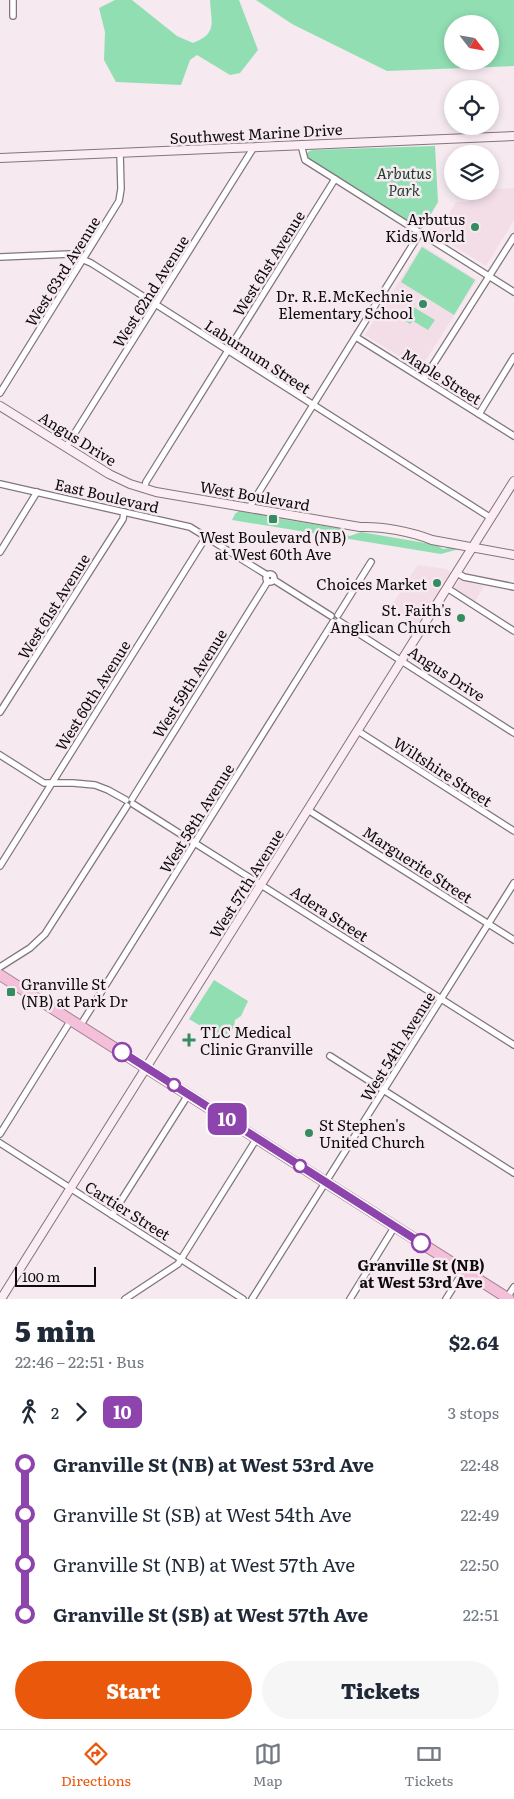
<!DOCTYPE html>
<html lang="en">
<head>
<meta charset="utf-8">
<style>
	:root { --surface:#fff; --page:#f6f6f7; --text:#1f2937; --muted:#747a83; --line:#e0e1e3; --accent:#ea580c }
	body { margin:0; font-family:Literata,serif; background:var(--page); color:var(--text); height:100vh; display:flex; flex-direction:column; font-size:19px; white-space:nowrap }
	* { box-sizing:border-box; margin:0 }
	p { font-size:16px; color:var(--muted) }
	.icon { flex:none; width:28px; height:28px; fill:none; stroke:currentColor; stroke-width:2; stroke-linecap:round; stroke-linejoin:round }
	.map { position:relative; height:1299px; overflow:hidden }
	.drawer { display:flex; flex-direction:column; background:var(--surface); flex:1 }
	.drawer>* { flex:none }
	.badge { padding:0 10px; border-radius:8px; font-size:18px; line-height:32px }
	.needle { width:32px; rotate:121deg }
	.buttons { position:absolute; left:444px; top:15px; display:grid; gap:10px }
	.buttons a { display:grid; place-items:center; width:55px; height:55px; border-radius:50%; background:var(--surface); box-shadow:0 2px 8px #0003; font-size:25px }
	.scale { position:absolute; left:15px; bottom:12px; width:81px; box-sizing:border-box; padding-left:5px; border:2px solid #0e0b0c; border-top:0; font-size:14px; line-height:18px; white-space:nowrap; color:#0e0b0c; -webkit-text-stroke:4px #f6eaf0; paint-order:stroke }
	.map>.badge { position:absolute; translate:-50% -50%; box-shadow:0 0 0 2px #fff }
	.legs { display:flex; align-items:center; gap:8px; height:55px; padding:0 15px; font-size:16px }
	.legs p { margin-inline-start:auto }
	.head { display:flex; align-items:center; justify-content:space-between; height:85px; padding:0 15px }
	h1 { font-size:28px; font-weight:800; line-height:38px }
	.button { display:flex; gap:10px; margin-top:auto; padding:10px 15px }
	.button a { flex:1; height:58px; border-radius:30px; background:var(--accent); color:#fff; font-size:20px; font-weight:800; line-height:58px; text-align:center }
	.button a+a { background:var(--page); color:var(--text) }
	ul { padding:0 15px; list-style:none }
	li { display:flex; align-items:center; gap:18px; height:50px; font-size:19px }
	li i { display:grid; place-items:center; width:8px; height:100%; margin:0 6px; background:currentColor }
	li i::after { content:''; width:12px; height:12px; margin:-6px; border:4px solid; border-radius:50%; background:var(--surface) }
	li p { margin-inline-start:auto }
	li:first-child i { background:linear-gradient(#0000 50%,currentColor 0) }
	li:last-child i { background:linear-gradient(currentColor 50%,#0000 0) }
	.tabs { display:flex; justify-content:space-around; align-items:center; height:70px; border-top:1px solid var(--line); background:var(--surface); font-size:14px; color:var(--muted) }
	.tabs a { display:grid; justify-items:center; gap:2px }
	.tabs .on { color:var(--accent) }
	.map>svg:first-child { display:block }
	.built { fill:#f3dee8 }
	.green { fill:#91deb3; fill-rule:evenodd }
	.lines { fill:none; stroke-linecap:round; stroke-linejoin:round }
	.street-casing { stroke:#81767b; stroke-width:8 }
	.secondary-casing { stroke:#81767b; stroke-width:10 }
	.highway-casing { stroke:#a48191; stroke-width:12 }
	.street { stroke:#fff; stroke-width:5.5 }
	.secondary { stroke:#fcecf4; stroke-width:8 }
	.highway { stroke:#f4c0d9; stroke-width:10 }
	.line-1-casing { stroke:#fff; stroke-width:11 }
	.line-1 { stroke:#8e44ad; stroke-width:8 }
	.poi-dot { fill:#348c61; stroke:#f6eaf0; stroke-width:2 }
	.stop-1-dot { fill:#fff; stroke:#8e44ad; stroke-width:2.5 }
	.labels { text-anchor:middle; dominant-baseline:central; stroke-width:5; stroke-linejoin:round; paint-order:stroke }
	.street-label { font-size:15px; fill:#0e0b0c; stroke:#f6eaf0 }
	.park-label { font-size:15px; font-style:italic; fill:#1a3e2b; stroke:#f6eaf0 }
	.poi-label { font-size:15px; fill:#0e0b0c; stroke:#f6eaf0; text-anchor:end }
	.stop-label { font-size:15px; font-weight:bold; fill:#0e0b0c; stroke:#f6eaf0 }
</style>
</head>
<body>
<div class="map">
<svg width="514" height="1299" viewBox="0 0 514 1299">
	<rect width="100%" height="100%" fill="#f6eaf0"/>
	<g class="built">
		<path d="M514,188V220L486,266L436,235L456,202H468L486,191H490V189Z"/>
		<path d="M422,245L477,280L420,369L365,335Z"/>
		<path d="M419,565L447,569L451,573L446,584L443,586L418,626L390,608L416,567Z"/>
		<path d="M460,580L484,586L475,602L455,589L454,586Z"/>
	</g>
	<g class="green">
		<path d="M115,0H132L177,36L193,43C218,33 211,23 210,0H239L258,50L240,73L230,75L197,55L190,60L181,85L116,82L104,60L105,32L99,8Z"/>
		<path d="M256,0H514V66L387,71L292,24ZM452,24H490V61H452Z"/>
		<path d="M435,146L438,202L421,231L308,159L306,156L308,152L312,150Z"/>
		<path d="M422,247L475,280L454,315L401,282Z"/>
		<path d="M410,305L435,320L428,330L413,321L410,324L401,318Z"/>
		<path d="M240,510L269,517L268,519L274,520L275,518L343,529L347,535L350,536L361,532L437,545L443,549L450,548L459,549L441,554L232,520L235,514Z"/>
		<path d="M214,980L248,1001L241,1016L235,1020L234,1027L227,1038L225,1037L224,1040L189,1019Z"/>
	</g>
	<g class="lines">
		<defs>
			<g id="street">
				<path d="M13,0V16"/>
				<path d="M301,145L305,160L514,292"/>
				<path d="M0,257L70,254L91,263L491,518"/>
				<path d="M356,337L514,436"/>
				<path d="M424,379L514,237"/>
				<path d="M0,393L119,201L121,189L120,153"/>
				<path d="M479,414L514,357"/>
				<path d="M66,447L254,147"/>
				<path d="M0,484L190,527L267,575"/>
				<path d="M144,489L146,482L335,179"/>
				<path d="M249,508L420,233"/>
				<path d="M0,552L37,492"/>
				<path d="M457,573L464,577L514,587"/>
				<circle cx="270" cy="578" r="4"/>
				<path d="M274,580L331,616"/>
				<path d="M447,588L514,631"/>
				<path d="M338,615L371,562"/>
				<path d="M339,621L514,733"/>
				<path d="M0,712L123,519L124,512"/>
				<path d="M358,731L514,831"/>
				<path d="M0,755L44,783H73L95,785L108,790L126,800"/>
				<path d="M132,799L268,581"/>
				<path d="M133,804L514,1045"/>
				<path d="M308,810L514,940"/>
				<path d="M0,866L206,537"/>
				<path d="M0,967L30,948L45,934L127,806"/>
				<path d="M80,1026L333,622"/>
				<path d="M330,1056L514,1173"/>
				<path d="M0,1134L71,1020"/>
				<path d="M0,1143L243,1299"/>
				<path d="M112,1215L188,1095"/>
				<path d="M125,1299L178,1264L257,1138"/>
				<path d="M252,1299L514,883"/>
				<path d="M350,1299L395,1226"/>
				<path d="M446,1299L464,1270"/>
				<path d="M506,1299L514,1287"/>
			</g>
			<g id="secondary">
				<path d="M0,158L514,136"/>
				<path d="M0,406L109,474L130,484L156,492L360,527C382,526 412,532 432,540L514,555"/>
				<path d="M1,1299L514,481"/>
			</g>
			<path id="highway" d="M0,975L509,1299"/>
		</defs>
		<use href="#street" class="street-casing"/>
		<use href="#secondary" class="secondary-casing"/>
		<use href="#highway" class="highway-casing"/>
		<use href="#street" class="street"/>
		<use href="#secondary" class="secondary"/>
		<use href="#highway" class="highway"/>
	</g>
	<g class="lines">
		<defs>
			<path id="line-1" d="M122,1052L421,1243"/>
		</defs>
		<use href="#line-1" class="line-1-casing"/>
		<use href="#line-1" class="line-1"/>
	</g>
	<g class="poi-dot">
		<circle cx="475" cy="227" r="5"/>
		<circle cx="423" cy="304" r="5"/>
		<rect x="268" y="514" width="10" height="10" rx="2.5"/>
		<circle cx="437" cy="583" r="5"/>
		<circle cx="461" cy="618" r="5"/>
		<rect x="6" y="987" width="10" height="10" rx="2.5"/>
		<path d="M186.5 1032.5h5v5h5v5h-5v5h-5v-5h-5v-5h5z"/>
		<circle cx="309" cy="1133" r="5"/>
	</g>
	<g class="stop-1-dot">
		<circle cx="122" cy="1052" r="9"/>
		<circle cx="174" cy="1085" r="6"/>
		<circle cx="300" cy="1166" r="6"/>
		<circle cx="421" cy="1243" r="9"/>
	</g>
	<g class="labels">
		<g class="street-label">
			<text transform="translate(256 133) rotate(-3)">Southwest Marine Drive</text>
			<text transform="translate(268 263) rotate(-58)">West 61st Avenue</text>
			<text transform="translate(62 271) rotate(-58)">West 63rd Avenue</text>
			<text transform="translate(150 291) rotate(-58)">West 62nd Avenue</text>
			<text transform="translate(258 356) rotate(33)">Laburnum Street</text>
			<text transform="translate(442 376) rotate(32)">Maple Street</text>
			<text transform="translate(78 438) rotate(32)">Angus Drive</text>
			<text transform="translate(107 495) rotate(13)">East Boulevard</text>
			<text transform="translate(255 495) rotate(10)">West Boulevard</text>
			<text transform="translate(53 606) rotate(-58)">West 61st Avenue</text>
			<text transform="translate(447 673) rotate(33)">Angus Drive</text>
			<text transform="translate(189 683) rotate(-58)">West 59th Avenue</text>
			<text transform="translate(92 695) rotate(-58)">West 60th Avenue</text>
			<text transform="translate(443 771) rotate(33)">Wiltshire Street</text>
			<text transform="translate(196 818) rotate(-58)">West 58th Avenue</text>
			<text transform="translate(418 864) rotate(33)">Marguerite Street</text>
			<text transform="translate(246 883) rotate(-58)">West 57th Avenue</text>
			<text transform="translate(330 913) rotate(33)">Adera Street</text>
			<text transform="translate(397 1046) rotate(-58)">West 54th Avenue</text>
			<text transform="translate(128 1210) rotate(32)">Cartier Street</text>
		</g>
		<g class="park-label">
			<text x="404" y="172">Arbutus<tspan x="404" dy="17">Park</tspan></text>
		</g>
		<g class="poi-label">
			<text x="465" y="218">Arbutus<tspan x="465" dy="17">Kids World</tspan></text>
			<text x="413" y="295">Dr. R.E.McKechnie<tspan x="413" dy="17">Elementary School</tspan></text>
			<text x="273" y="536" text-anchor="middle">West Boulevard (NB)<tspan x="273" dy="17">at West 60th Ave</tspan></text>
			<text x="427" y="583">Choices Market</text>
			<text x="451" y="609">St. Faith's<tspan x="451" dy="17">Anglican Church</tspan></text>
			<text x="21" y="983" text-anchor="start">Granville St<tspan x="21" dy="17">(NB) at Park Dr</tspan></text>
			<text x="200" y="1031" text-anchor="start">TLC Medical<tspan x="200" dy="17">Clinic Granville</tspan></text>
			<text x="319" y="1124" text-anchor="start">St Stephen's<tspan x="319" dy="17">United Church</tspan></text>
		</g>
		<g class="stop-label">
			<text x="421" y="1264">Granville St (NB)<tspan x="421" dy="17">at West 53rd Ave</tspan></text>
		</g>
	</g>
</svg>
<div class="buttons">
<a><svg class="needle" viewBox="-14 -14 28 28"><path d="M0-13l5 13h-10z" fill="#e53935"/><path d="M0 13l5-13h-10z" fill="#747a83"/></svg></a>
<a><svg class="icon" aria-label="locate" viewBox="0 0 24 24"><circle cx="12" cy="12" r="6"/><path d="M12 2v4M12 18v4M2 12h4M18 12h4"/></svg></a>
<a><svg class="icon" aria-label="layers" viewBox="0 0 24 24"><path d="M12 4l9 5-9 5-9-5zM3 14l9 5 9-5"/></svg></a>
</div>
<div class="scale">100 m</div>
<b class="badge" style="left:227px;top:1119px;background:#8e44ad;color:#fff">10</b>
</div>
<section class="drawer">
<div class="head"><div><h1>5 min</h1><p>22:46 – 22:51 · Bus</p></div><b>$2.64</b></div>
<div class="legs"><svg class="icon" aria-label="walk" viewBox="0 0 24 24"><circle cx="13" cy="4" r="2"/><path d="M13 8l-2 6 4 7M11 14l-3 7M7 12l3-4h3l4 4"/></svg>2<svg class="icon" aria-label="forward" viewBox="0 0 24 24"><path d="M9 5l7 7-7 7"/></svg><b class="badge" style="background:#8e44ad;color:#fff">10</b><p>3 stops</p></div>
<ul>
<li><i style="color:#8e44ad"></i><b>Granville St (NB) at West 53rd Ave</b><p>22:48</p></li>
<li><i style="color:#8e44ad"></i><span>Granville St (SB) at West 54th Ave</span><p>22:49</p></li>
<li><i style="color:#8e44ad"></i><span>Granville St (NB) at West 57th Ave</span><p>22:50</p></li>
<li><i style="color:#8e44ad"></i><b>Granville St (SB) at West 57th Ave</b><p>22:51</p></li>
</ul>
<div class="button"><a>Start</a><a>Tickets</a></div>
</section>
<nav class="tabs">
<a class="on"><svg class="icon" aria-label="directions" viewBox="0 0 24 24"><path d="M12 3l9 9-9 9-9-9zM9 14v-3h6M13 9l2 2-2 2"/></svg>Directions</a>
<a><svg class="icon" aria-label="map" viewBox="0 0 24 24"><path d="M3 6l6-2 6 2 6-2v14l-6 2-6-2-6 2zM9 4v14M15 6v14"/></svg>Map</a>
<a><svg class="icon" aria-label="tickets" viewBox="0 0 24 24"><path d="M3 7h18v10H3zM15 7v10"/></svg>Tickets</a>
</nav>
</body>
</html>
